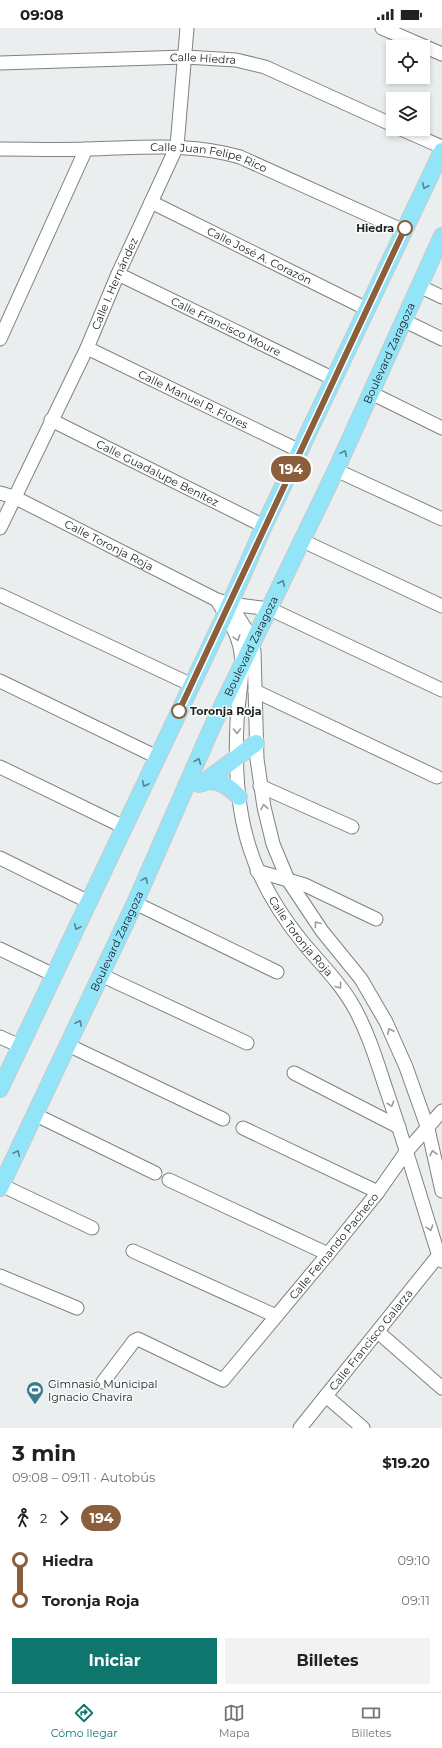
<!DOCTYPE html>
<html lang="es">
<head>
<meta charset="utf-8">
<style>
	:root { --surface:#fff; --page:#f2f2f2; --text:#202124; --muted:#757577; --line:#e0e0e0; --accent:#0f766e }
	body { margin:0; font-family:Montserrat,sans-serif; background:var(--page); color:var(--text); height:100vh; display:flex; flex-direction:column; font-size:15px; white-space:nowrap }
	* { box-sizing:border-box; margin:0 }
	p { font-size:13px; color:var(--muted) }
	.icon { flex:none; width:22px; height:22px; fill:none; stroke:currentColor; stroke-width:2; stroke-linecap:round; stroke-linejoin:round }
	.map { position:relative; height:1400px; overflow:hidden }
	.sheet { display:flex; flex-direction:column; background:var(--surface); flex:1 }
	.sheet>* { flex:none }
	.badge { padding:0 8px; border-radius:13px; font-size:14px; line-height:26px }
	.fabs { position:absolute; left:386px; top:12px; display:grid; gap:8px }
	.fabs a { display:grid; place-items:center; width:44px; height:44px; border-radius:0px; background:var(--surface); box-shadow:0 2px 6px #0003; font-size:20px }
	.map>.badge { position:absolute; translate:-50% -50%; box-shadow:0 0 0 2px #fff }
	.legs { display:flex; align-items:center; gap:6px; height:44px; padding:0 12px; font-size:13px }
	.legs p { margin-inline-start:auto }
	.headline { display:flex; align-items:center; justify-content:space-between; height:68px; padding:0 12px }
	h1 { font-size:22px; font-weight:700; line-height:30px }
	.primary-button { display:flex; gap:8px; margin-top:auto; padding:8px 12px }
	.primary-button a { flex:1; height:46px; border-radius:0px; background:var(--accent); color:#fff; font-size:16px; font-weight:700; line-height:46px; text-align:center }
	.primary-button a+a { background:var(--page); color:var(--text) }
	ul { padding:0 12px; list-style:none }
	li { display:flex; align-items:center; gap:14px; height:40px; font-size:15px }
	li i { display:grid; place-items:center; width:6px; height:100%; margin:0 5px; background:currentColor }
	li i::after { content:''; width:10px; height:10px; margin:-5px; border:3px solid; border-radius:50%; background:var(--surface) }
	li p { margin-inline-start:auto }
	li:first-child i { background:linear-gradient(#0000 50%,currentColor 0) }
	li:last-child i { background:linear-gradient(currentColor 50%,#0000 0) }
	.status { display:flex; justify-content:space-between; align-items:center; height:28px; padding:0 20px; background:var(--surface); direction:ltr }
	.status svg { height:11px; fill:currentColor }
	.tab-bar { display:flex; justify-content:space-around; align-items:center; height:56px; border-top:1px solid var(--line); background:var(--surface); font-size:11px; color:var(--muted) }
	.tab-bar a { display:grid; justify-items:center; gap:2px }
	.tab-bar .current { color:var(--accent) }
	.map>svg:first-child { display:block }
	.lines { fill:none; stroke-linecap:round; stroke-linejoin:round }
	.minor-casing { stroke:#7e8283; stroke-width:15 }
	.major-casing { stroke:#cacaca; stroke-width:18 }
	.minor { stroke:#fff; stroke-width:13 }
	.major { stroke:#92e5f9; stroke-width:16 }
	.oneway { stroke:#5a848e }
	.oneway2 { stroke:#9b9c9c }
	.line-1-casing { stroke:#fff; stroke-width:9 }
	.line-1 { stroke:#8b5e3c; stroke-width:6 }
	.stop-1-dot { fill:#fff; stroke:#8b5e3c; stroke-width:2 }
	.labels { text-anchor:middle; dominant-baseline:central; stroke-width:3; stroke-linejoin:round; paint-order:stroke }
	.street-label { font-size:11px; fill:#212323; stroke:#f7fbfc }
	.stop-label { font-size:11px; font-weight:bold; fill:#212323; stroke:#f7fbfc; text-anchor:end }
	.poi-label { font-size:11px; fill:#212323; stroke:#f7fbfc; text-anchor:start }
</style>
</head>
<body>
<div class="status"><b>09:08</b><svg viewBox="0 0 49 12"><path d="M0 12V9h3v3zM5 12V6h3v6zM10 12V3h3v9zM15 12V0h3v12zM26 1h20v11H26zM47 4h2v5h-2z"/></svg></div>
<div class="map">
<svg width="442" height="1400" viewBox="0 0 442 1400">
	<rect width="100%" height="100%" fill="#eaeeef"/>
	<g class="lines">
		<defs>
			<g id="minor">
				<path d="M382,0L442,26"/>
				<path id="s1" d="M0,35L185,29L236,32L265,39L393,97"/>
				<path d="M401,101L442,119"/>
				<path id="s2" d="M0,121C29,121 59,122 88,121C140,120 190,114 240,129L404,203"/>
				<path id="s3" d="M151,174L367,281"/>
				<path id="s4" d="M118,246L334,351"/>
				<path d="M419,258L442,269"/>
				<path d="M403,292L442,311"/>
				<path d="M0,311L86,121"/>
				<path id="s5" d="M87,320L300,423"/>
				<path d="M371,365L442,400"/>
				<path id="s6" d="M51,392L264,498"/>
				<path d="M336,442L442,491"/>
				<path id="s7" d="M0,465L14,469L217,572L230,576L270,581L442,662"/>
				<path id="s8" d="M0,500L87,320L118,246L177,118L187,0"/>
				<path d="M303,513L442,578"/>
				<path d="M0,567L192,657"/>
				<path id="s9" d="M217,572C226,588 236,601 240,619C245,643 238,670 237,694C235,735 237,782 250,821C261,856 282,889 305,917C322,937 342,957 355,981C369,1007 377,1034 386,1061C405,1116 421,1172 439,1228L442,1233"/>
				<path d="M230,576L247,603L254,623L257,731L264,779L273,816L288,852L322,903L361,951L386,994L406,1039L428,1101L442,1163"/>
				<path d="M0,653L157,729"/>
				<path d="M255,663L437,749"/>
				<path d="M0,739L124,799"/>
				<path d="M260,758L352,799"/>
				<path d="M0,830L89,874"/>
				<path d="M257,843L305,857L376,891"/>
				<path d="M135,875L277,944"/>
				<path d="M0,921L54,947"/>
				<path d="M101,947L247,1015"/>
				<path d="M0,1009L20,1018"/>
				<path d="M68,1017L223,1091"/>
				<path d="M294,1045L399,1099"/>
				<path d="M36,1087L155,1145"/>
				<path d="M243,1100L378,1164"/>
				<path d="M169,1152L328,1226"/>
				<path d="M1,1157L92,1200"/>
				<path d="M133,1223L276,1288"/>
				<path d="M0,1248L77,1280"/>
				<path d="M378,1304L442,1360"/>
				<path id="s10" d="M103,1354L134,1313L138,1311L223,1352L328,1226L378,1164L406,1124L442,1083"/>
				<path d="M326,1368L363,1400"/>
				<path id="s11" d="M300,1400L442,1223"/>
			</g>
			<g id="major">
				<path d="M203,755L256,715"/>
				<path d="M199,756C215,748 229,758 239,769"/>
				<path d="M0,1061L225,587L264,498L442,123"/>
				<path id="s12" d="M0,1160L135,875L212,699L336,442L442,208"/>
			</g>
		</defs>
		<use href="#minor" class="minor-casing"/>
		<use href="#major" class="major-casing"/>
		<use href="#minor" class="minor"/>
		<use href="#major" class="major"/>
	</g>
	<defs><path id="oneway-chevron" d="M-2-3.5L2.5 0L-2 3.5" fill="none" stroke-width="1.6" stroke-linecap="round" stroke-linejoin="round"/></defs>
	<g class="oneway">
		<use href="#oneway-chevron" transform="translate(425 158) rotate(116)"/>
		<use href="#oneway-chevron" transform="translate(344 425) rotate(-66)"/>
		<use href="#oneway-chevron" transform="translate(282 555) rotate(-65)"/>
		<use href="#oneway-chevron" transform="translate(198 733) rotate(-67)"/>
		<use href="#oneway-chevron" transform="translate(145 756) rotate(115)"/>
		<use href="#oneway-chevron" transform="translate(145 852) rotate(-66)"/>
		<use href="#oneway-chevron" transform="translate(77 899) rotate(115)"/>
		<use href="#oneway-chevron" transform="translate(79 995) rotate(-65)"/>
		<use href="#oneway-chevron" transform="translate(17 1125) rotate(-64)"/>
	</g>
	<g class="oneway2">
		<use href="#oneway-chevron" transform="translate(237 610) rotate(73)"/>
		<use href="#oneway-chevron" transform="translate(237 703) rotate(89)"/>
		<use href="#oneway-chevron" transform="translate(264 779) rotate(-101)"/>
		<use href="#oneway-chevron" transform="translate(317 896) rotate(-126)"/>
		<use href="#oneway-chevron" transform="translate(339 958) rotate(53)"/>
		<use href="#oneway-chevron" transform="translate(390 1003) rotate(-115)"/>
		<use href="#oneway-chevron" transform="translate(391 1076) rotate(71)"/>
		<use href="#oneway-chevron" transform="translate(433 1125) rotate(-102)"/>
		<use href="#oneway-chevron" transform="translate(430 1200) rotate(72)"/>
	</g>
	<g class="lines">
		<defs>
			<path id="line-1" d="M179,683L405,200"/>
		</defs>
		<use href="#line-1" class="line-1-casing"/>
		<use href="#line-1" class="line-1"/>
	</g>
	<defs>
		<symbol id="stadium-pin" viewBox="-11 -11 22 30"><path d="M0 17L-7.5 6A9.5 9.5 0 1 1 7.5 6Z" fill="#397c8d" stroke="#f7fbfc"/><path d="M0-5a6.5 5 0 1 0 0 10a6.5 5 0 1 0 0-10ZM-3.5-1.8h7v3.6h-7Z" fill="#fff"/></symbol>
	</defs>
	<g fill-rule="evenodd">
		<use href="#stadium-pin" x="25" y="1352" width="20" height="27"/>
	</g>
	<g class="stop-1-dot">
		<circle cx="405" cy="200" r="7"/>
		<circle cx="179" cy="683" r="7"/>
	</g>
	<g class="labels">
		<g class="street-label">
			<text stroke="none"><textPath href="#s1" startOffset="203">Calle Hiedra</textPath></text>
			<text stroke="none"><textPath href="#s2" startOffset="210">Calle Juan Felipe Rico</textPath></text>
			<text stroke="none"><textPath href="#s3" startOffset="121">Calle José A. Corazón</textPath></text>
			<text stroke="none"><textPath href="#s8" startOffset="270">Calle I. Hernández</textPath></text>
			<text stroke="none"><textPath href="#s4" startOffset="120">Calle Francisco Moure</textPath></text>
			<text stroke="none"><textPath href="#s12" startOffset="921">Boulevard Zaragoza</textPath></text>
			<text stroke="none"><textPath href="#s5" startOffset="118">Calle Manuel R. Flores</textPath></text>
			<text stroke="none"><textPath href="#s6" startOffset="119">Calle Guadalupe Benítez</textPath></text>
			<text stroke="none"><textPath href="#s7" startOffset="121">Calle Toronja Roja</textPath></text>
			<text stroke="none"><textPath href="#s12" startOffset="597">Boulevard Zaragoza</textPath></text>
			<text stroke="none"><textPath href="#s9" startOffset="358">Calle Toronja Roja</textPath></text>
			<text stroke="none"><textPath href="#s12" startOffset="273">Boulevard Zaragoza</textPath></text>
			<text stroke="none"><textPath href="#s10" startOffset="324">Calle Fernando Pacheco</textPath></text>
			<text stroke="none"><textPath href="#s11" startOffset="113">Calle Francisco Galarza</textPath></text>
		</g>
		<g class="stop-label">
			<text x="394" y="200">Hiedra</text>
			<text x="190" y="683" text-anchor="start">Toronja Roja</text>
		</g>
		<g class="poi-label">
			<text x="48" y="1356">Gimnasio Municipal<tspan x="48" dy="13">Ignacio Chavira</tspan></text>
		</g>
	</g>
</svg>
<div class="fabs">
<a><svg class="icon" aria-label="locate" viewBox="0 0 24 24"><circle cx="12" cy="12" r="6"/><path d="M12 2v4M12 18v4M2 12h4M18 12h4"/></svg></a>
<a><svg class="icon" aria-label="layers" viewBox="0 0 24 24"><path d="M12 4l9 5-9 5-9-5zM3 14l9 5 9-5"/></svg></a>
</div>
<b class="badge" style="left:291px;top:441px;background:#8b5e3c;color:#fff">194</b>
</div>
<section class="sheet">
<div class="headline"><div><h1>3 min</h1><p>09:08 – 09:11 · Autobús</p></div><b>$19.20</b></div>
<div class="legs"><svg class="icon" aria-label="walk" viewBox="0 0 24 24"><circle cx="13" cy="4" r="2"/><path d="M13 8l-2 6 4 7M11 14l-3 7M7 12l3-4h3l4 4"/></svg>2<svg class="icon" aria-label="forward" viewBox="0 0 24 24"><path d="M9 5l7 7-7 7"/></svg><b class="badge" style="background:#8b5e3c;color:#fff">194</b></div>
<ul>
<li><i style="color:#8b5e3c"></i><b>Hiedra</b><p>09:10</p></li>
<li><i style="color:#8b5e3c"></i><b>Toronja Roja</b><p>09:11</p></li>
</ul>
<div class="primary-button"><a>Iniciar</a><a>Billetes</a></div>
</section>
<nav class="tab-bar">
<a class="current"><svg class="icon" aria-label="directions" viewBox="0 0 24 24"><path d="M12 3l9 9-9 9-9-9zM9 14v-3h6M13 9l2 2-2 2"/></svg>Cómo llegar</a>
<a><svg class="icon" aria-label="map" viewBox="0 0 24 24"><path d="M3 6l6-2 6 2 6-2v14l-6 2-6-2-6 2zM9 4v14M15 6v14"/></svg>Mapa</a>
<a><svg class="icon" aria-label="tickets" viewBox="0 0 24 24"><path d="M3 7h18v10H3zM15 7v10"/></svg>Billetes</a>
</nav>
</body>
</html>
